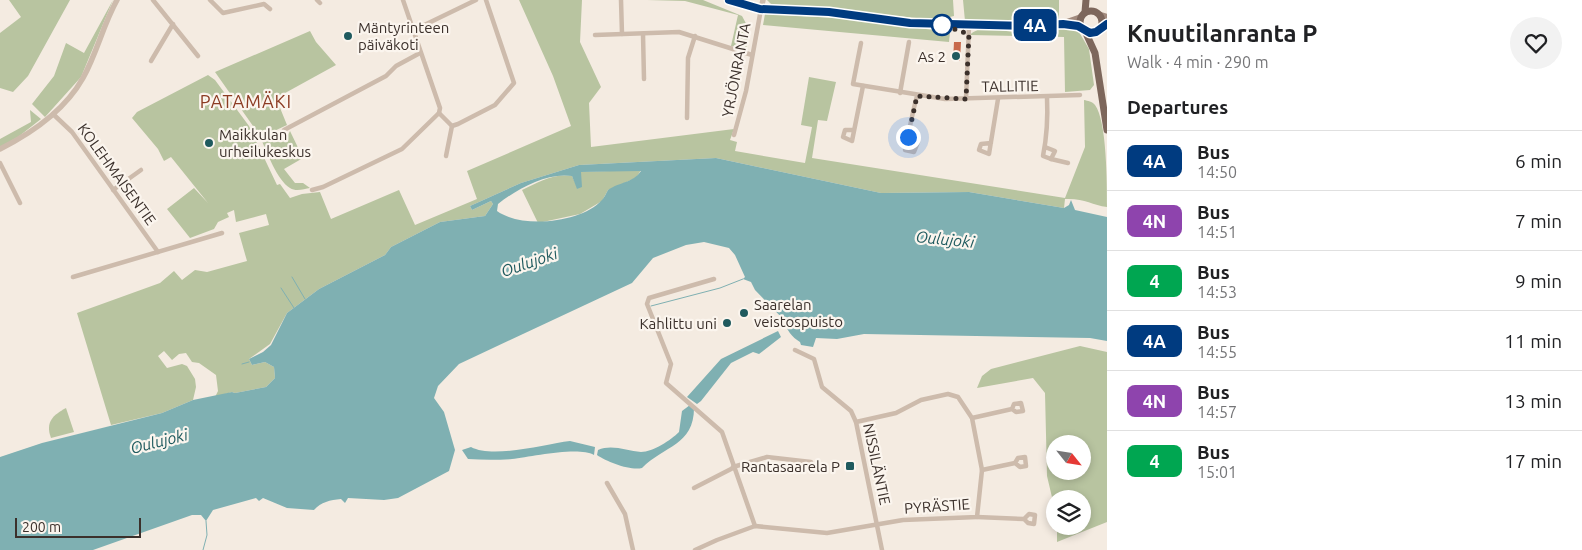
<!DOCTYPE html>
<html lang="en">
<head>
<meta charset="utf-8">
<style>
	:root { --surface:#fff; --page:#f2f2f2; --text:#202124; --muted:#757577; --line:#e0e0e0 }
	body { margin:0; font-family:Ubuntu,sans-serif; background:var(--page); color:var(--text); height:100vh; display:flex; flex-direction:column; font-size:19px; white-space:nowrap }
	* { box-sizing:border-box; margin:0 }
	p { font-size:16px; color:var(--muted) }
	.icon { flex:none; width:28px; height:28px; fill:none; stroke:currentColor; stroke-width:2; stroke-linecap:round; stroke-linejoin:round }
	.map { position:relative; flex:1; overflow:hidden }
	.panel { display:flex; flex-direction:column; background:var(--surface); width:475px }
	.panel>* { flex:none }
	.badge { padding:0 10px; border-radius:8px; font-size:18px; line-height:32px }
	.needle { width:32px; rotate:120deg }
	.tools { position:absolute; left:1046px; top:435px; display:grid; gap:10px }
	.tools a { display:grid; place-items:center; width:45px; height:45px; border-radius:50%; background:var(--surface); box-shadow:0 2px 8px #0003; font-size:25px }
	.scale { position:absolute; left:15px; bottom:12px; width:126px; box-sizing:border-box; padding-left:5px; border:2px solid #3b302b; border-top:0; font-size:14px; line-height:18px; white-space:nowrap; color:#3b302b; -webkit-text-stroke:4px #fbf5ee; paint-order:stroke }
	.you { position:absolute; width:25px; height:25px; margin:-12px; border:4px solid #fff; border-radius:50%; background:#1a73e8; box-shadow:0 0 0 8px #1a73e833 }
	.map>.badge { position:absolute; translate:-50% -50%; box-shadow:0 0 0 2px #fff }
	h2 { padding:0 20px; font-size:19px; line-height:45px }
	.round { display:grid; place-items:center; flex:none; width:52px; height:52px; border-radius:26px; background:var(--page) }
	.overview { display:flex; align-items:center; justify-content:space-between; height:85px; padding:0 20px }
	h1 { font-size:24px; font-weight:700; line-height:38px }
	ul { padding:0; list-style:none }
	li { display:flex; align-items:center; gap:15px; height:60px; padding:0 20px; border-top:1px solid var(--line) }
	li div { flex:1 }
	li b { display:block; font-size:19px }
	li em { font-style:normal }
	li .badge { min-width:55px; font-weight:700; text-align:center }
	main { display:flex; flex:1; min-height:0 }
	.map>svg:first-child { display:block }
	.green { fill:#b8c4a0; fill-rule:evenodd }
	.water { fill:#7fb0b2; fill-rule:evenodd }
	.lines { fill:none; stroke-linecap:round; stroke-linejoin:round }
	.stream { stroke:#7fb0b2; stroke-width:1 }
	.building { fill:#c8694b }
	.minor { stroke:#cdbbac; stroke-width:4.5 }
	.tertiary { stroke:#cdbbac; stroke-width:5.5 }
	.secondary { stroke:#a18a7d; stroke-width:6 }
	.primary { stroke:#7d675c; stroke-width:7 }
	.line-casing { stroke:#fff; stroke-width:11 }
	.line { stroke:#003b80; stroke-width:8 }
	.walk { stroke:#3b302b; stroke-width:5; stroke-dasharray:0 9 }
	.stop-dot { fill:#fff; stroke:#003b80; stroke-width:2.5 }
	.poi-dot { fill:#1f5a5e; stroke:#fbf5ee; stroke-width:2 }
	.labels { text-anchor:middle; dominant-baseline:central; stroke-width:4.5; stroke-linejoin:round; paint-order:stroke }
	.poi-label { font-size:15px; fill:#3b302b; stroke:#fbf5ee; text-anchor:start }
	.street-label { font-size:15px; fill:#3b302b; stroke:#fbf5ee }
	.water-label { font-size:16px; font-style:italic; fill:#1f5a5e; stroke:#fbf5ee }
	.quarter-label { font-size:18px; letter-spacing:1px; fill:#8c3b22; stroke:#fbf5ee }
</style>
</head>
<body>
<main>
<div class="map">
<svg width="1107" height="550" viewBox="0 0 1107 550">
	<rect width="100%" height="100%" fill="#f4ebe1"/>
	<g class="green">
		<path d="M9,0H70L28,76L13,92L0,88V33L21,17Z"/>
		<path d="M113,0L81,77L45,117L32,104L54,76L66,43L84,53Z"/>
		<path d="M519,0H582L580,42L601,87L589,103L591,147L734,129L730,140L737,142L735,151L805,163L812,127L801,125L809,77L836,82L827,121L818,120L812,158L1065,198L1085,147L1084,100C1088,101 1092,101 1095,105C1107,121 1107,184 1107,207C1092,205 1084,198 1065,199L1064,208L969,192L881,193L716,158L579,165L521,183L470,206L472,210L491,201L493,204L485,216L440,222L391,247L385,255L319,289L287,313L270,344L249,359L252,365L265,362L274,367L275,378L266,387L235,393L232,392L215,397L218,391L216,375L199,363L192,362L186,353L179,354L172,360L164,351L158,356L167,368L182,364L187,366L195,379L196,387L193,400L162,413L111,425L77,313L160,283L174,271L182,280L195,270L207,272L247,261L239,233L269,225L266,214L236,222L234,210L227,213L229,217L218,222L214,229L190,238L167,209L194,188L208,203L171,157L164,161L158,149L132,118L137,112L208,75L215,80L249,126L277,185L280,184L290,198L302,194L320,192L331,219L399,190L415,225L477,199L467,171L571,126L553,76Z"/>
		<path d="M647,0H703L742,16L749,29L746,50L731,46L738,15L685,1Z"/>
		<path d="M767,0H953L954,16L937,20L771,4Z"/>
		<path d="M963,0H1059V19L965,21Z"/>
		<path d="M765,14L837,18L950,32L949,42L763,25Z"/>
		<path d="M1065,28L1079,32L1089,49L1094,85L1090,90L1065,92L1064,37L970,35C982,22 1006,34 1021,32C1035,30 1049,29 1065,28Z"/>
		<path d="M310,31L316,42L336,65L276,98L287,125L270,133H258L215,72Z"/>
		<path d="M30,110L41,119L18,137L0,147V139L31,122Z"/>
		<path d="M290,131L303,158L284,169L295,183H303L310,188C304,189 296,192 290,188C277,180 267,152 261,139L280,135L287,137Z"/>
		<path d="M641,170L636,178L608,190L602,201L580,214L538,223L522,190C538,182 554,173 572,176L578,189L580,172Z"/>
		<path d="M1080,346L1107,352V522L1057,542V526H1082V499H1055V510L1047,476L1045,393L1033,378L977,388L982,376L991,369ZM1055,444H1082V471H1055Z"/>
		<path d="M66,408L74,432L51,438C45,422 53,415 66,408Z"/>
	</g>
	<g class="water">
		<path d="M716,158L881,193L969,192L1064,208L1069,205L1071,200L1075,210L1107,217V341L1090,338L864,334L837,339L816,338L813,347L801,345L800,342C792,337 786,330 785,321L755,290L751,282L743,279L745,277L735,255L729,248L704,242L686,245L653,258L632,283L459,364L438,386L434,398L444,412L455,450L449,471L398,498L384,500L348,498L345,503L341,499C330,500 321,502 314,510L287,508L263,498L259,501L256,498L213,510L206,521L201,515H192L93,550H0V457L42,443L162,413L193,400L232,392L235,393L266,387L275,378L274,367L265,362L252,365L249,359L263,352L271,345L287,313L319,289L385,255L391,247L440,222L485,216L493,204L491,201L472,210L470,206L521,183L579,165ZM641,171C633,183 619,182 608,190C606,193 605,197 602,200C581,223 522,229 497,211L498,204C517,189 547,172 572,176L577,189L582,187L581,172Z"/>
		<path d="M778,331L781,337L759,354L753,352L731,363L701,401L697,404L687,397L721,359Z"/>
		<path d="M690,405L694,408C694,445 664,446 642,468C631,471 607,462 597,455L598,450C612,444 627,451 641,452C653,452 671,440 679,432L682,411Z"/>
		<path d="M570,441L595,447L594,455C578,446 531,457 512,459C498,460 483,460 468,459L462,450L471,447C493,459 545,444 570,441Z"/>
	</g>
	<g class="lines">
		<g class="stream">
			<path d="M292,277L305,299"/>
			<path d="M281,288L294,308"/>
			<path d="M651,306L720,288L743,279"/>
			<path d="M242,364L249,362"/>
			<path d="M203,550L207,535L206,521"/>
		</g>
	</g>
	<path class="building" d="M954,42H961L960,61H953Z"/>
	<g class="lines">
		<g class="minor">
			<path d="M153,0L198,56"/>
			<path d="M210,0L223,13L264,4L270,9"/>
			<path d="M317,0L320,3"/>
			<path d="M621,0L622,34"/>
			<path d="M414,30L476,0"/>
			<path d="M643,34L644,79"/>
			<path d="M595,35L679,32L752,55"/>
			<path d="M861,43L853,84L945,99L1080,95"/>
			<path d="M151,61L173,24"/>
			<path d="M900,93L909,42"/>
			<path d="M966,99L969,26"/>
			<path d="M439,113L452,126L458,124L495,105L514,83L486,0"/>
			<path d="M53,114L72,132L158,252"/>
			<path d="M687,118L688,58L695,36"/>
			<path d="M284,130L386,76L396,66L420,53"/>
			<path d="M854,130H845L843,137L852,141L863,86"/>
			<path d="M734,135L746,91L761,9"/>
			<path d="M908,137L915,139L918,142L914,152L905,150C909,132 912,114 917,96"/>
			<path d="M991,143L981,144L979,150L989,154L998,99"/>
			<path d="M1045,147L1055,151L1051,159L1043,156C1047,136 1048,118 1047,97"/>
			<path d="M446,156L452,126"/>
			<path d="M1051,159L1068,163"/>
			<path d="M0,163L20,203"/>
			<path d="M113,190L141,170"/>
			<path d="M312,190L323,187L402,149L439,113L440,108L403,0"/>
			<path d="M73,277L222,233"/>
			<path d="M714,279L649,298L647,304L671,364L666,383L722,432L755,526"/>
			<path d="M795,350L814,359L822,387L851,411L856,422L882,550"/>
			<path d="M972,418L1012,409L1016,412L1023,411L1021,403L1014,404L1012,409"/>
			<path d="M733,467L767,457L811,462"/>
			<path d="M982,470L1015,463L1020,467L1026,466L1025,457L1018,458L1015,463"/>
			<path d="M607,483L625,514L633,550"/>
			<path d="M694,488L733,468"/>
			<path d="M977,517L1024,519L1028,523L1034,524L1035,515L1029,514L1024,519"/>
			<path d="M695,550L717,540L755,526L827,533L903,520L977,517L982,470L972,418L958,397L948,394L921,400L896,413L856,422"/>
		</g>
		<g class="tertiary">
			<path d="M761,9L763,0"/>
			<path d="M0,149C32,133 65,110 83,78C97,53 103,25 117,0"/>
		</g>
		<g class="secondary">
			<path d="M729,0L761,9L829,12L910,23L1026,26L1063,24L1082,29"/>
			<path d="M1101,15L1107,17"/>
			<path d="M1064,23L1081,17"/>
			<path d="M1101,27L1107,24"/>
		</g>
		<g class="primary">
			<circle cx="1091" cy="22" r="11"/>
			<path d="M1085,12L1086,0"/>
			<path d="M1085,31L1095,53L1107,130"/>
		</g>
	</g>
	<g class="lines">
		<defs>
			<path id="line" d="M729,0L760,9L829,12L910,23L1026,26L1063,24L1078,26L1090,33L1096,32L1107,24"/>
		</defs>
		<use href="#line" class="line-casing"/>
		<use href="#line" class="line"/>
		<path class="walk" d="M908,137L917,96L966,99L969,34L942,25"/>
	</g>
	<circle class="stop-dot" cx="942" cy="25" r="10"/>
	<g class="poi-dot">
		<circle cx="348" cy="36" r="5"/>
		<circle cx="956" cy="56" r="5"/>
		<circle cx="209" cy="143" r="5"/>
		<circle cx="744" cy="313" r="5"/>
		<circle cx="727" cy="323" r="5"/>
		<rect x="845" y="461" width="10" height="10" rx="2.5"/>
	</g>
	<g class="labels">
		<g class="poi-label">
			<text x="358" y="27">Mäntyrinteen<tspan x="358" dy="17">päiväkoti</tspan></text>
			<text x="946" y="56" text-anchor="end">As 2</text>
			<text x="219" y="134">Maikkulan<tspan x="219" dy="17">urheilukeskus</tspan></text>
			<text x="754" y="304">Saarelan<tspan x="754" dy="17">veistospuisto</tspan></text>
			<text x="717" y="323" text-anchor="end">Kahlittu uni</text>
			<text x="840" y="466" text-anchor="end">Rantasaarela P</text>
		</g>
		<g class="street-label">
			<text transform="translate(736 70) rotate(-79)">YRJÖNRANTA</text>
			<text transform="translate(1010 86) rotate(-1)">TALLITIE</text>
			<text transform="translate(117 174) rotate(54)">KOLEHMAISENTIE</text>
			<text transform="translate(877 464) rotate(78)">NISSILÄNTIE</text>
			<text transform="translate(937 506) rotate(-4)">PYRÄSTIE</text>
		</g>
		<g class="water-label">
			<text transform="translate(945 239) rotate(6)">Oulujoki</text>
			<text transform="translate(529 262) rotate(-19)">Oulujoki</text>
			<text transform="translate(159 441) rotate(-14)">Oulujoki</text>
		</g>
		<g class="quarter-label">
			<text x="246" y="101">PATAMÄKI</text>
		</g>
	</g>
</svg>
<div class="tools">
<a><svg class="needle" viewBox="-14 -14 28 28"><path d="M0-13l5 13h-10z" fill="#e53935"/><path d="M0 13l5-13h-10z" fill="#757577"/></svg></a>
<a><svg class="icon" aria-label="layers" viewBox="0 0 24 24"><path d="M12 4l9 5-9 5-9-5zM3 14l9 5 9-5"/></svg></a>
</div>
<div class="scale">200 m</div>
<div class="you" style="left:908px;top:137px"></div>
<b class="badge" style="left:1035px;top:25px;background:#003b80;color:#fff">4A</b>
</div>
<section class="panel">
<div class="overview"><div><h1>Knuutilanranta P</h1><p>Walk · 4 min · 290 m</p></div><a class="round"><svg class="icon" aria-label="heart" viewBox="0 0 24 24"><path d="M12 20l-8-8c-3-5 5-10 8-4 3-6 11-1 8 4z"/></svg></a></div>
<h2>Departures</h2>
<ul>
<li><span class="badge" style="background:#003b80;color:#fff">4A</span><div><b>Bus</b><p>14:50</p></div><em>6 min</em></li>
<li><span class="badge" style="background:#8e44ad;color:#fff">4N</span><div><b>Bus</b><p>14:51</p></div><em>7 min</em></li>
<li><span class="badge" style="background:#00a651;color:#fff">4</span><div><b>Bus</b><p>14:53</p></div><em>9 min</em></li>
<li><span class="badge" style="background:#003b80;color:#fff">4A</span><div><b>Bus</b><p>14:55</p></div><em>11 min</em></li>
<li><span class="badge" style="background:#8e44ad;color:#fff">4N</span><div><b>Bus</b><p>14:57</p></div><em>13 min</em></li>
<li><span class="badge" style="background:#00a651;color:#fff">4</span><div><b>Bus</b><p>15:01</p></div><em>17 min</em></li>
</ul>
</section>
</main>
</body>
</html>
